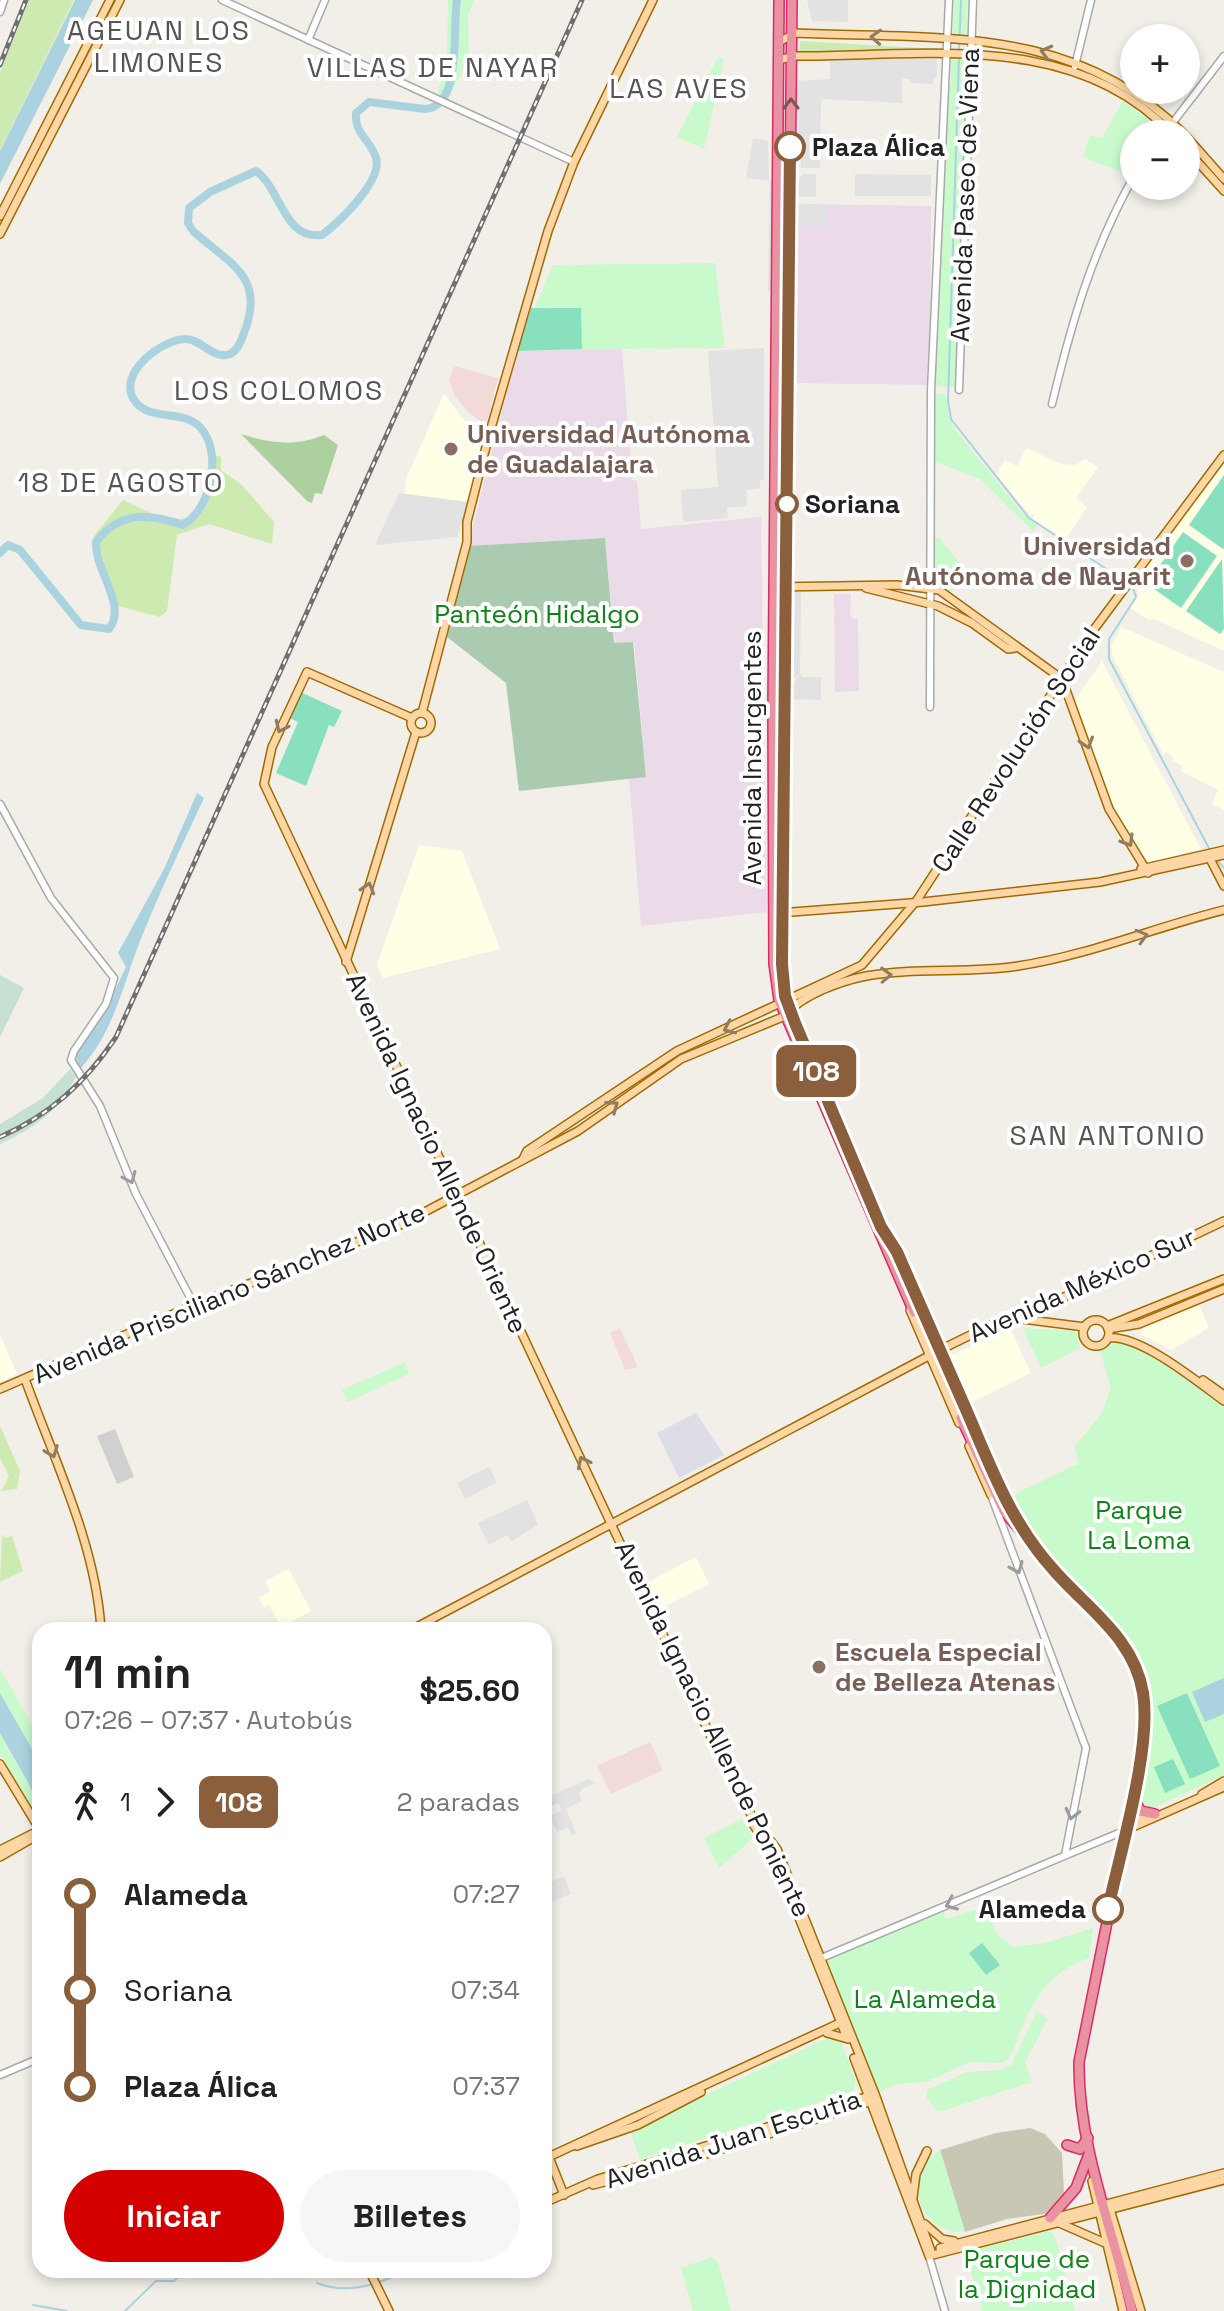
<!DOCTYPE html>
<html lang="es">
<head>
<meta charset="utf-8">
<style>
	:root { --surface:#fff; --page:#f6f6f6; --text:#222; --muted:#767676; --accent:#d40000 }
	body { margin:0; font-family:"Space Grotesk",sans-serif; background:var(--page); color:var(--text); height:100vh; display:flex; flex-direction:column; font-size:30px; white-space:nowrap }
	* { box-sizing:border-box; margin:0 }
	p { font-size:26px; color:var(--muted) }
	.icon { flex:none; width:44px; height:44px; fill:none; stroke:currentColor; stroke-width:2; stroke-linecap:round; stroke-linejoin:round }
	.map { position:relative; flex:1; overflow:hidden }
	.side { position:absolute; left:32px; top:1622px; width:520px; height:656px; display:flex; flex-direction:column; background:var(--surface); border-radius:24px; box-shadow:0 4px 12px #0003 }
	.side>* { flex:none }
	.badge { padding:0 16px; border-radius:12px; font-size:28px; line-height:52px }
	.tools { position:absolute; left:1120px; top:24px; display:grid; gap:16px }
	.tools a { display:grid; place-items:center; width:80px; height:80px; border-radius:50%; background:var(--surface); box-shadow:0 4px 12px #0003; font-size:40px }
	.map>.badge { position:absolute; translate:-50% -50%; box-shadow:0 0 0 4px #fff }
	.legs { display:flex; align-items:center; gap:12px; height:88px; padding:0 32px; font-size:26px }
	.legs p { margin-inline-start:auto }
	.summary { display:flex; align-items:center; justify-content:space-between; height:136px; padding:0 32px }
	h1 { font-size:44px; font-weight:700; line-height:60px }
	.button { display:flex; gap:16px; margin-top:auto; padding:16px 32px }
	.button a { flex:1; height:92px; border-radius:48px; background:var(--accent); color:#fff; font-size:32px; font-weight:700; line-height:92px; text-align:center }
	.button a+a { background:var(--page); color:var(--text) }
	ul { padding:0 32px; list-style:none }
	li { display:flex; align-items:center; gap:28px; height:96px; font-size:30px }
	li i { display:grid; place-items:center; width:12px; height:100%; margin:0 10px; background:currentColor }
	li i::after { content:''; width:20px; height:20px; margin:-10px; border:6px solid; border-radius:50%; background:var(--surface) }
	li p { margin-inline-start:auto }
	li:first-child i { background:linear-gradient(#0000 50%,currentColor 0) }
	li:last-child i { background:linear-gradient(currentColor 50%,#0000 0) }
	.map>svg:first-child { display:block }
	.commercial { fill:#f2dad9 }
	.industrial { fill:#ebdbe8 }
	.education { fill:#ffffe5 }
	.religious { fill:#d0d0d0 }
	.construction { fill:#c7c7b4 }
	.grass { fill:#cdebb0 }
	.forest { fill:#add19e }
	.wetland { fill:#c6e0d4 }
	.cemetery { fill:#aacbaf }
	.park { fill:#c8facc }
	.pitch { fill:#88e0be }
	.parking { fill:#e2e2e2 }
	.plaza { fill:#dddde8 }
	.water { fill:#aad3df }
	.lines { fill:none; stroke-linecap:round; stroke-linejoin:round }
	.stream { stroke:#aad3df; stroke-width:2 }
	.river { stroke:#aad3df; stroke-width:8 }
	.highway-tunnel { stroke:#c8c6c1; stroke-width:9; stroke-dasharray:9 4.5; stroke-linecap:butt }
	.minor-casing { stroke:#a9a9a9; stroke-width:9 }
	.major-casing { stroke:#a06b00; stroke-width:10 }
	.highway-casing { stroke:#dc2a67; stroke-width:12 }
	.minor { stroke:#fff; stroke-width:6 }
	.major { stroke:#fcd6a4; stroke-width:7 }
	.highway { stroke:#e892a2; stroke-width:9 }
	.rail-casing { stroke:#707070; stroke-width:5 }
	.rail { stroke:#fff; stroke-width:2; stroke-dasharray:6; stroke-linecap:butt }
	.oneway { stroke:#8f7c63 }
	.oneway2 { stroke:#7b545c }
	.oneway3 { stroke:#9c9c9c }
	.line-1-casing { stroke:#fff; stroke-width:18 }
	.line-1 { stroke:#8b5e3c; stroke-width:12 }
	.stop-1-dot { fill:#fff; stroke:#8b5e3c; stroke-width:4 }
	.education-dot { fill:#8d6e63; stroke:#fff; stroke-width:3 }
	.labels { text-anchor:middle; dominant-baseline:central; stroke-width:8; stroke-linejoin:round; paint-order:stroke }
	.stop-label { font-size:26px; font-weight:bold; fill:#222; stroke:#fff; text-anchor:start }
	.street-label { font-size:26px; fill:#222; stroke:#fff }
	.education-label { font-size:26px; font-weight:bold; fill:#785e54; stroke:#fff; text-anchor:start }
	.park-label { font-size:26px; fill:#0c8416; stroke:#fff }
	.neighbourhood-label { font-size:28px; letter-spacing:2px; fill:#555; stroke:#fff }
</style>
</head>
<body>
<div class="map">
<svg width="1224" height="2311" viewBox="0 0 1224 2311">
	<rect width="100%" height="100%" fill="#f2efe9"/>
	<g class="commercial">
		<path d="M454,366L498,378L486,426L467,411L454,394L449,381Z"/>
		<path d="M620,1328L638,1367L625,1370L610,1333Z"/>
		<path d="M650,1742L663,1770L611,1794L597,1766Z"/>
	</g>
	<g class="industrial">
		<path d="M794,204L931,206L930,385L795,383Z"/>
		<path d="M622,348L632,480L637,481L641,529L761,517L767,912L641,926L629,778L646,776L634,642L615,644L605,538L468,546L517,351Z"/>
		<path d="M834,594H851L850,613L853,619H858L859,691L835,692Z"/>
	</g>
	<g class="education">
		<path d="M444,393L461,417L485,437L479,461L468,468L473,480L468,502L405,494L406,479Z"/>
		<path d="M1026,448L1061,464L1075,465L1085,459L1098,467L1076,498L1087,507L1065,540L1033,519L1034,514L1030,515L996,474L1005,460L1017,466Z"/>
		<path d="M1224,461V651L1152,618L1150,621L1130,608L1139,595L1134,582Z"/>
		<path d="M1121,627L1224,672V810L1212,804L1218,790L1181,771L1183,766L1172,761L1174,758L1166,752L1164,756L1113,657L1111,646Z"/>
		<path d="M1102,661L1175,800L1201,849L1148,863L1109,801L1074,701Z"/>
		<path d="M419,845L462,851L500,949L383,978L377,965Z"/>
		<path d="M1199,1305L1209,1328L1171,1350L1141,1335L1143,1329Z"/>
		<path d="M1006,1332H1012L1031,1373L970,1403L949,1356Z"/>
		<path d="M0,1335L17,1374L0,1382Z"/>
		<path d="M696,1557L709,1584L659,1609L646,1583Z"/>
		<path d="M289,1569L311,1611L281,1627L269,1605L264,1607L259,1598L270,1591L265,1581Z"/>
	</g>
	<path class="religious" d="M115,1429L134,1477L117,1484L97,1436Z"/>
	<path class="construction" d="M1030,2128L1045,2134L1062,2153L1064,2193L1057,2205L1044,2214L1007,2219L965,2232L940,2150L996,2133Z"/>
	<g class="grass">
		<path d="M29,0H74L0,150V72Z"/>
		<path d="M800,41L940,49H941L799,53Z"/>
		<path d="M210,453L221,457V470L242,485L274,522L272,544L209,524L177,535L167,611L160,617L118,606L93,537L123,500C190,533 200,527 210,453Z"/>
		<path d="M0,1426L20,1471L17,1489L1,1491L9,1476L0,1459Z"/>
		<path d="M2,1534L5,1538L12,1536L23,1571L0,1582Z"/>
	</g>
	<path class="forest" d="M241,434C269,443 295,447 324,435L338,445L322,494L315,493L312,503L307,501Z"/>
	<g class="wetland">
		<path d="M0,975L24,988L0,1037Z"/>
		<path d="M70,1069L76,1077C56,1112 37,1127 0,1144V1124L43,1098Z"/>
	</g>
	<path class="cemetery" d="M605,538L614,643L633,642L646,777L519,791L506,683L447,637L468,546Z"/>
	<g class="park">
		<path d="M448,0H474L468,15L469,57L448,99L438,93L447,50Z"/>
		<path d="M952,0H968L966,38L953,36Z"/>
		<path d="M718,57L724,60L704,149L677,137Z"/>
		<path d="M951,57L966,58L955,387L935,386L947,90L951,82Z"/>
		<path d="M1123,101L1163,130L1160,134H1134V171L1131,176L1083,157L1090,135L1102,138Z"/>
		<path d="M715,263L725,348L582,349L581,308L535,307L553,265Z"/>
		<path d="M933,393L946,394L948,414L954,428L1021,512L1038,526L1033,531L980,479L933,461Z"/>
		<path d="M933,538H939L968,573L949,593L931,584Z"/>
		<path d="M1023,1328L1076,1331L1080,1348L1041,1368Z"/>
		<path d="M1119,1341L1165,1363L1224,1406V1775L1151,1809L1141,1805L1139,1796C1146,1762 1156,1727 1151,1693C1139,1612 1047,1573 1012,1503L1017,1493L1079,1463L1074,1447L1102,1413L1111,1388L1100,1351Z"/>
		<path d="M405,1362L409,1374L348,1402L342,1390Z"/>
		<path d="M0,1669L40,1739V1763L0,1693Z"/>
		<path d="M0,1733L29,1784L40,1820L0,1754Z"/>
		<path d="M742,1819L753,1838L719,1868L704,1838Z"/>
		<path d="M975,1910L981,1923L990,1919L998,1935L1013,1947L1045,1943L1093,1928L1089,1958C1053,1970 1035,1995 1021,2030C1016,2041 1014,2056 1003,2063L969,2062L927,2082L897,2084L877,2093L825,1958L943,1911L946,1919Z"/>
		<path d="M1037,2011L1048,2019L1025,2062L1032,2082L938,2112L926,2097L927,2090L967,2072L999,2070L1012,2064Z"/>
		<path d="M829,2037L840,2038L856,2082L853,2091L640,2159L630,2131Z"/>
		<path d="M940,2150L965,2232C918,2235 899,2174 940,2150Z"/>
		<path d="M1050,2231L1056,2239L1075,2311H982L965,2252Z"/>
		<path d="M711,2257L718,2262L731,2311H693L681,2268Z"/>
	</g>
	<g class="pitch">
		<path d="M531,308H581L582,349L517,351Z"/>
		<path d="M1224,475V548L1223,549L1189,525Z"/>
		<path d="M1183,532L1217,556L1181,608L1147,584Z"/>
		<path d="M1222,559L1224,629L1220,634L1186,611Z"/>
		<path d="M298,691L342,711L334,727L329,725L306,786L276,773L298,722L287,717Z"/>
		<path d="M1187,1693L1220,1766L1190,1779L1157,1706Z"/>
		<path d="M1173,1759L1185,1784L1165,1793L1154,1767Z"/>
		<path d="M982,1943L1000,1965L986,1975L969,1953Z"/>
	</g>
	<g class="parking">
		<path d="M807,0H848V22L812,21Z"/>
		<path d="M830,59H937V78H933V84L910,83V79L902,78V103L821,99L820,168H801L796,81L830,79Z"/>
		<path d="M753,138L768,141L769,179L773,182L772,290H768L770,181L746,178Z"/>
		<path d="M802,174H816V197L791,196Z"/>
		<path d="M855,174L931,175V196H855Z"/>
		<path d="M794,204L826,205V227L794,226Z"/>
		<path d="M764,348V480H760V488L746,490L747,506L727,508L728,518L683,522L681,490L718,487L708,351Z"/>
		<path d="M399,493L468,502L457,537L375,545Z"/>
		<path d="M789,592H801L800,674L803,677H821V700L791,699V688L799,674L793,680L790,674Z"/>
		<path d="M489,1467L497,1482L465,1499L457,1483Z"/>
		<path d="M527,1500L538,1524L512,1542L507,1535L489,1545L478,1523Z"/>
		<path d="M588,1779L595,1783L582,1789L579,1794L582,1801L566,1809L576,1833L572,1835L568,1827L557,1832L550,1816L562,1810L558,1803L548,1808L544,1799Z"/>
		<path d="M564,1876L571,1894L545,1905L546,1884Z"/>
	</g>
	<path class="plaza" d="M696,1413L724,1455L679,1478L657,1433Z"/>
	<g class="water">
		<path d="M75,0H93L0,184V151Z"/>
		<path d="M197,793L204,798C184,841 163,885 145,929C124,977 117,1029 80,1069L75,1055L111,998L126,967L118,953L164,869Z"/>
		<path d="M1224,1678V1714L1205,1722L1192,1692Z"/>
		<path d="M0,1693L40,1763V1812L29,1784L0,1733Z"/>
	</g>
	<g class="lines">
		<g class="stream">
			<path d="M959,50L961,0"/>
			<path d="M959,56L948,401L951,419L1029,518L1126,582"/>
			<path d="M1132,585L1136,597L1109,639V659L1211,852"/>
			<path d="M1217,860L1224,868"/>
			<path d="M299,2270L306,2274"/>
			<path d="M455,2270L457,2274"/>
			<path d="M317,2283C349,2296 380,2283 409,2270"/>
			<path d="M33,2305L67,2311"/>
			<path d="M125,2311L156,2281H174L186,2270"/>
		</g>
		<path class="river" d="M0,553L8,545L20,550L81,625L109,629C128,605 94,570 96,542C120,511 149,513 183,525C212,508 223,452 200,427C181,408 150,423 134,400C117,373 162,339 186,339C200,339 212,357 225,355C236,355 241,342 244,333C266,277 231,265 193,231L188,223L189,208L210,192L256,171C281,188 283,240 322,235C338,223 383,181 376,158C371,140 354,134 356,113L369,102L425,109C463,107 452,26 457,0"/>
		<g class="highway-tunnel">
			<path d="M918,1310L929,1336"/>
			<path d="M924,1333L961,1418"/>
		</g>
		<defs>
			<g id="minor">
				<path d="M222,0L574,162"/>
				<path d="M0,12L4,0"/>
				<path d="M308,40L325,0"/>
				<path d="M1075,66L1091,0"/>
				<path d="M1164,134L1224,56"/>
				<path d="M959,390L973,0"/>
				<path d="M1052,404C1072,321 1092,251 1134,176"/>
				<path d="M930,707L931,391L949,0"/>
				<path d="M0,804L51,898L114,978L106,1004L74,1051L71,1060L100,1106L136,1194L194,1305"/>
				<path d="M991,1495L1086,1748L1065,1855"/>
				<path d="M819,1959L1126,1830"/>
				<path d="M0,2075L40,2058"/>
				<path d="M929,2256L945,2311"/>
			</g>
			<g id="major">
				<path d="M779,42L795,33C938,40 1074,23 1184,134"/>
				<path d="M779,60L794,56C922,57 1074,29 1172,134"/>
				<path d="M1186,136L1224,179"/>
				<path d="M1186,149L1224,191"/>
				<path d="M0,216L110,0"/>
				<path d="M0,234L120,0"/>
				<path d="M775,587L897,585L939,590L1062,679L1109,809L1148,873"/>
				<path d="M866,588L938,606L972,623L1008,649L1015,648"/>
				<circle cx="421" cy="723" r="10"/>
				<path d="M422,713L467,542V522L489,435L548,231L574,162L653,0"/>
				<path d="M412,718L307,672L272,747L264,784L728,1773L753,1818L777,1849L875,2094L932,2254"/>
				<path d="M1208,855L1224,886"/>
				<path d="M1141,869L1224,850"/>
				<path d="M779,913L923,902L1100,882L1224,855"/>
				<path d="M346,962L416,732"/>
				<path d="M523,1159L527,1151L677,1051L862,965L917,900L1092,632L1224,455"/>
				<path d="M881,1227L897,1252L1012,1516"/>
				<path d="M910,1310L959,1423"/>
				<path d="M1014,1318L1085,1327"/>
				<circle cx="1096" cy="1333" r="13"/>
				<path d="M1107,1326L1224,1279"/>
				<path d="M1108,1329L1139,1324L1224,1289"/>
				<path d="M1108,1338C1140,1334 1199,1383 1224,1401"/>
				<path d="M25,1379C54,1460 96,1544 101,1630"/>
				<path d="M1203,1380L1224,1395"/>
				<path d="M0,1389L194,1305L398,1226L578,1131L681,1059L785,1016C801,995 841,981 866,976C915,967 968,974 1018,966C1090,955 1155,927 1224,910"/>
				<path d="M969,1446L991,1495"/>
				<path d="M411,1630L940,1350L999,1321L1041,1308L1224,1221"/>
				<path d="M0,1764L40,1830"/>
				<path d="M1202,1794L1224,1781"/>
				<path d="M1128,1823L1154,1814"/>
				<path d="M753,1824L772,1853L787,1888L847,2038"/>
				<path d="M1126,1830L1224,1787"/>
				<path d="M0,1850L38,1831"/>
				<path d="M0,1857L40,1834"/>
				<path d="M827,2033L848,2039"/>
				<path d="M854,2058L929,2256L1224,2180"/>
				<path d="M577,2146L638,2125L701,2092"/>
				<path d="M549,2157L564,2195"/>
				<path d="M544,2159L844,2021"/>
				<path d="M1092,2181L1123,2311"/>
				<path d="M593,2185L694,2158L872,2101"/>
				<path d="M913,2197L916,2174L927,2151"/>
				<path d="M544,2203L598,2179L869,2096"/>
				<path d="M1109,2206L1141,2311"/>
				<path d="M1057,2222L1105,2243"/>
				<path d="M925,2224L942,2239L954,2241"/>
				<path d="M940,2248L1224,2173"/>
				<path d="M369,2270L389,2311"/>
			</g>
			<g id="highway">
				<path d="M779,0L773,709L774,964L779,1000L914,1312"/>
				<path d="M792,0L782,964L790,1010L867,1192"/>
				<path d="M961,1418L1004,1511L1054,1571L1119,1637L1137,1669L1143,1693L1141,1753L1079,2062C1078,2147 1113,2230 1132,2311"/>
				<path d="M1133,1799L1141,1811L1155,1814"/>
				<path d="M1067,2145L1080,2149L1088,2138"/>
				<path d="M1050,2218L1076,2188L1089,2154"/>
			</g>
		</defs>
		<use href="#minor" class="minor-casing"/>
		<use href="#major" class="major-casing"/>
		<use href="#highway" class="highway-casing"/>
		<use href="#minor" class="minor"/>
		<use href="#major" class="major"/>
		<use href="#highway" class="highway"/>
		<defs>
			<g id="rail">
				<path d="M0,65L26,0"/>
				<path d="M0,1137C50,1115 86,1082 116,1037L582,0"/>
			</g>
		</defs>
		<use href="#rail" class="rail-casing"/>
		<use href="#rail" class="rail"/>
	</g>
	<defs><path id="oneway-chevron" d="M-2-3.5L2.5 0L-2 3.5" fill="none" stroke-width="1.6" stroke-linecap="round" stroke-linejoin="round" transform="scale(2)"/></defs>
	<g class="oneway">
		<use href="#oneway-chevron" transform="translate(876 37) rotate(-177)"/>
		<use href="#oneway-chevron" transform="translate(1046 52) rotate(-165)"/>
		<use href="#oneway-chevron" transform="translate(281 727) rotate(115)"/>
		<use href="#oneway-chevron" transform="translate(1087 743) rotate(72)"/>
		<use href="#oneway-chevron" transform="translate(1128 841) rotate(59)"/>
		<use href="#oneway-chevron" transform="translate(368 888) rotate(-74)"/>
		<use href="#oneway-chevron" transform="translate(1142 936) rotate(-16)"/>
		<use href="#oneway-chevron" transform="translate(886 975) rotate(-2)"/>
		<use href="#oneway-chevron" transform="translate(729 1028) rotate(156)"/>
		<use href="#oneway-chevron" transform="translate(613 1106) rotate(-36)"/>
		<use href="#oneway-chevron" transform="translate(52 1452) rotate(69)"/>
		<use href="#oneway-chevron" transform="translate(583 1462) rotate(-116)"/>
	</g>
	<use class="oneway2" href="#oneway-chevron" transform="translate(791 104) rotate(-90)"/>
	<g class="oneway3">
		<use href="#oneway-chevron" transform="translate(130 1178) rotate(67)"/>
		<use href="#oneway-chevron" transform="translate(1017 1568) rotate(67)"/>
		<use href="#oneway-chevron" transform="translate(1072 1814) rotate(104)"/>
		<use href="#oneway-chevron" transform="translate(951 1904) rotate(157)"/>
	</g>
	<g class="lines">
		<defs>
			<path id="line-1" d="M790,147L782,964L785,996L795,1023L881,1227L897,1252C921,1306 944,1360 968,1414C992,1470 1011,1522 1052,1568C1086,1608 1134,1637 1143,1693C1152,1748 1120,1852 1108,1909"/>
		</defs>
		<use href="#line-1" class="line-1-casing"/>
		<use href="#line-1" class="line-1"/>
	</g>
	<g class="stop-1-dot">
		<circle cx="790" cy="147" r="14"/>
		<circle cx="787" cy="504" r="10"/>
		<circle cx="1108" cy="1909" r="14"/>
	</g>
	<g class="education-dot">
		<circle cx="451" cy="449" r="8"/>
		<circle cx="1187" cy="561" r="8"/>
		<circle cx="819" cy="1667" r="8"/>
	</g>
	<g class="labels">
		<g class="stop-label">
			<text x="812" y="147">Plaza Álica</text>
			<text x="805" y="504">Soriana</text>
			<text x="1086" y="1909" text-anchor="end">Alameda</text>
		</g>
		<g class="street-label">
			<text transform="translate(965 195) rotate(-88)">Avenida Paseo de Viena</text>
			<text transform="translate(1016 750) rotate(-57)">Calle Revolución Social</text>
			<text transform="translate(752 758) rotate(-90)">Avenida Insurgentes</text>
			<text transform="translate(437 1153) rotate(65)">Avenida Ignacio Allende Oriente</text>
			<text transform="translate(1082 1285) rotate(-24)">Avenida México Sur</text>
			<text transform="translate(229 1293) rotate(-23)">Avenida Prisciliano Sánchez Norte</text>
			<text transform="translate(713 1729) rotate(64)">Avenida Ignacio Allende Poniente</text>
			<text transform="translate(733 2139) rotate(-18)">Avenida Juan Escutia</text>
		</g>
		<g class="education-label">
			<text x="467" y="434">Universidad Autónoma<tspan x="467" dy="30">de Guadalajara</tspan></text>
			<text x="1171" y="546" text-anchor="end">Universidad<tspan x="1171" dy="30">Autónoma de Nayarit</tspan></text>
			<text x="835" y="1652">Escuela Especial<tspan x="835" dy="30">de Belleza Atenas</tspan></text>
		</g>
		<g class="park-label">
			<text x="537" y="614">Panteón Hidalgo</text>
			<text x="1139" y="1510">Parque<tspan x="1139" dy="30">La Loma</tspan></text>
			<text x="925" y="1999">La Alameda</text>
			<text x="1027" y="2259">Parque de<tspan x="1027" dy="30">la Dignidad</tspan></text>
		</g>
		<g class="neighbourhood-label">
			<text x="159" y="30">AGEUAN LOS<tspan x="159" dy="32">LIMONES</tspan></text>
			<text x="433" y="67">VILLAS DE NAYAR</text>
			<text x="679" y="88">LAS AVES</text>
			<text x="279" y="390">LOS COLOMOS</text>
			<text x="121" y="482">18 DE AGOSTO</text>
			<text x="1108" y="1135">SAN ANTONIO</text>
		</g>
	</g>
</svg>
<div class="tools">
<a>+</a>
<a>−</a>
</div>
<b class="badge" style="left:816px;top:1071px;background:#8b5e3c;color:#fff">108</b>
<section class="side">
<div class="summary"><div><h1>11 min</h1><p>07:26 – 07:37 · Autobús</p></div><b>$25.60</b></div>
<div class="legs"><svg class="icon" aria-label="walk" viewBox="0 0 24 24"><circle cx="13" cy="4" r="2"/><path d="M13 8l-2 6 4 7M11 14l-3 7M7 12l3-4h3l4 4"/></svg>1<svg class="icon" aria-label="forward" viewBox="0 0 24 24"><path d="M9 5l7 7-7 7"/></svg><b class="badge" style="background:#8b5e3c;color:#fff">108</b><p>2 paradas</p></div>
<ul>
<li><i style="color:#8b5e3c"></i><b>Alameda</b><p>07:27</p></li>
<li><i style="color:#8b5e3c"></i><span>Soriana</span><p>07:34</p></li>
<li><i style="color:#8b5e3c"></i><b>Plaza Álica</b><p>07:37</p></li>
</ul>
<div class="button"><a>Iniciar</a><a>Billetes</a></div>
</section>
</div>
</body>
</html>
